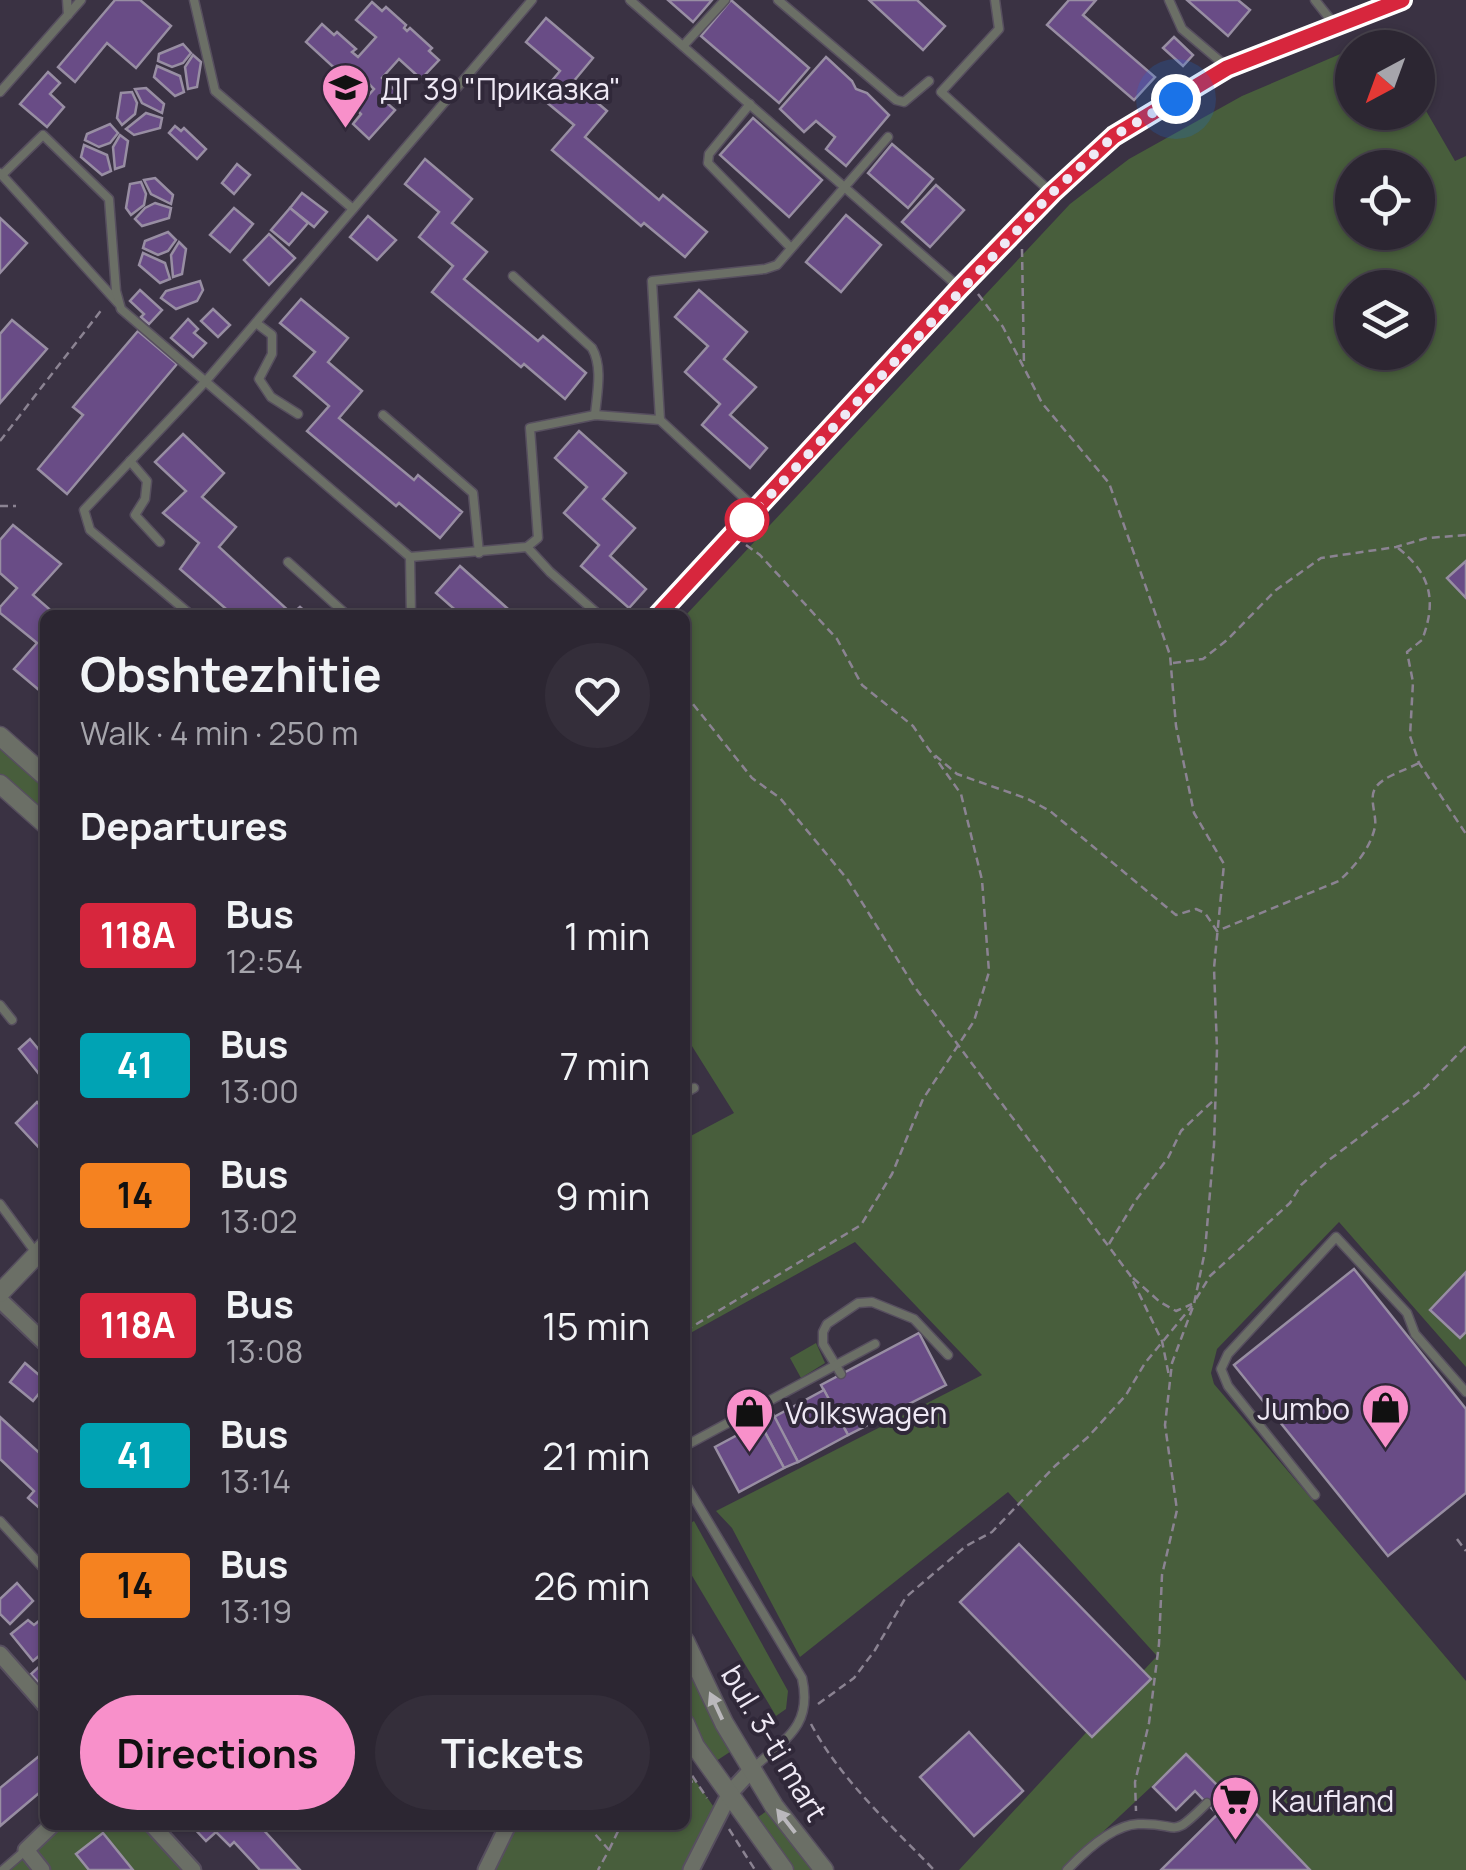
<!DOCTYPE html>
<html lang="en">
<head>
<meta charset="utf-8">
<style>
	:root { --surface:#2c2632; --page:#342e3a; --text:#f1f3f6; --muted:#a6a5ac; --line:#48434d; --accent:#f890ca }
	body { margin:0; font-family:Manrope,sans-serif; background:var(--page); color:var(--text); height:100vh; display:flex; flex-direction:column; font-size:38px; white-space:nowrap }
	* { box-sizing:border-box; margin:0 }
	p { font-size:32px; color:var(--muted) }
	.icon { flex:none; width:55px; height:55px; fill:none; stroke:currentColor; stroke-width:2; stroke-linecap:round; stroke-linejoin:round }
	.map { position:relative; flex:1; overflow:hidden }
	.sheet { position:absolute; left:40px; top:610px; width:650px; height:1220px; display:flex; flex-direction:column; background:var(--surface); border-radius:15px; box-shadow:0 2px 8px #0004,0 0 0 2px var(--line) }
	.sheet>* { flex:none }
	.badge { padding:0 20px; border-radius:8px; font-size:35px; line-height:65px }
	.needle { width:65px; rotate:221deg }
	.tools { position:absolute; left:1335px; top:30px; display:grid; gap:20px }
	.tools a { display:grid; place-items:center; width:100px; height:100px; border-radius:50%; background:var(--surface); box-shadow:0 2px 8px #0004,0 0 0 2px var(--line); font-size:50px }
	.you { position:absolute; width:50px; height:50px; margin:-25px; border:8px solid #fff; border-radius:50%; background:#1a73e8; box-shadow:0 0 0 15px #1a73e833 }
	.map>.badge { position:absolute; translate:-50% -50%; box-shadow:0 0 0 5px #fff }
	h2 { padding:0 40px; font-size:38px; line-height:90px }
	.round { display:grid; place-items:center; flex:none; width:105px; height:105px; border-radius:52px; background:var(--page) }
	.headline { display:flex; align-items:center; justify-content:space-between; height:170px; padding:0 40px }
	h1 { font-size:48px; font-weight:700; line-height:75px }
	.button { display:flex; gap:20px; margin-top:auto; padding:20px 40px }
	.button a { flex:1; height:115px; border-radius:60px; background:var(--accent); color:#111; font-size:40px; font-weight:700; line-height:115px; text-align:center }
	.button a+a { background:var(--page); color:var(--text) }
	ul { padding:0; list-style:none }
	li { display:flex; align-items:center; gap:30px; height:130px; padding:0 40px }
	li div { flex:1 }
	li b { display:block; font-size:38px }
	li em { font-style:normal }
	li .badge { min-width:110px; font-weight:700; text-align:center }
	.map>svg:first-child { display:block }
	.green { fill:#485e3c; fill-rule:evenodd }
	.building { fill:#694c86; stroke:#988ea3; stroke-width:2.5 }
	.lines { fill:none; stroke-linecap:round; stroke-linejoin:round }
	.service-casing { stroke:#574f5f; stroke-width:11 }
	.minor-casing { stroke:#574f5f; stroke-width:19 }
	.tertiary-casing { stroke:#574f5f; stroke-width:21 }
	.path { stroke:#8b8392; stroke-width:2.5; stroke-dasharray:8 5; stroke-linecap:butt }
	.service { stroke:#6b6f66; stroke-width:8 }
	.minor { stroke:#6b6f66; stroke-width:15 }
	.tertiary { stroke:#6b6f66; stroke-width:18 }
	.oneway { fill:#bab8bc }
	.line-casing { stroke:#fff; stroke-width:22 }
	.line { stroke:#d7263d; stroke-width:15 }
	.walk { stroke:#efe9f5; stroke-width:10; stroke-dasharray:0 18 }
	.stop-dot { fill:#fff; stroke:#d7263d; stroke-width:5 }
	.labels { text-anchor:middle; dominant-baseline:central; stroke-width:8; stroke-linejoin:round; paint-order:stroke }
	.poi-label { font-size:30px; fill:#efe9f5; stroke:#302839; text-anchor:start }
	.street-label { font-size:30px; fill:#efe9f5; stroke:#302839 }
</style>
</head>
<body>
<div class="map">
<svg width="1466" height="1870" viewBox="0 0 1466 1870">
	<rect width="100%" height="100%" fill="#3a3243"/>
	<g class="green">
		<path d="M1352,49V112H1418V97L1455,161L1466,156V1367L1339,1222L1217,1349L1211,1373L1214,1384L1466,1681V1870H1310L1239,1796L1226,1807L1181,1759L1062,1870H959L1157,1656L1008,1492L800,1657L732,1528L716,1511L982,1375L855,1242L685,1336V1139L734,1113L685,1035V616L1070,204L1129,159L1242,96ZM1352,168H1418V232H1352ZM1352,288H1418V352H1352Z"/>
		<path d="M0,737L45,777V824L0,784Z"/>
		<path d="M816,1343L825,1363L801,1378L790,1358Z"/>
		<path d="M694,1521L788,1691L786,1709L776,1716L685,1564V1522L687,1525Z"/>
		<path d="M685,1641L739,1746L710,1765L685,1723Z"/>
		<path d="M685,1766L718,1813L690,1870H486L508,1825H685Z"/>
		<path d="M774,1806L824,1870H787L751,1822Z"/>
		<path d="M49,1825H152L193,1870H0Z"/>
	</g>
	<g class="building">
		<path d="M115,0H140L171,26L136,68L107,43L75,82L58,67Z"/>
		<path d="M668,0H712L693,22Z"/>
		<path d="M731,0L809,68L779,103L701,36Z"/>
		<path d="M869,0H917L945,26L923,50Z"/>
		<path d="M1069,0H1096L1083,15L1155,77L1134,100L1047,25Z"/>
		<path d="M1187,0H1238L1250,10L1228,36Z"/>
		<path d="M372,2L382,11L386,7L406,25L404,28L407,31L410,28L432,48L429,51L439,60L421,79L399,59L382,78L398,93L388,104L395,110L369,139L353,124L361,114L356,109L374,89L365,80L358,87L351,81L358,74L350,67L342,75L306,42L322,24L334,35L337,32L356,49L352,52L358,57L376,37L356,20Z"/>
		<path d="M546,18L593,58L573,82L607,111L585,137L659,200L663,195L707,232L685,257L644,223L641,226L552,150L574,125L539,96L560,71L526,42Z"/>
		<path d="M1174,37L1193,55L1183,66L1163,48Z"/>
		<path d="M183,44L191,53L183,63L172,67L158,61L159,54Z"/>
		<path d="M193,55L201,62L197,87L188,89L185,67Z"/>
		<path d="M826,57L852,81L856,89L867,93L889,115L846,166L826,149L835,137L816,121L804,132L780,109Z"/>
		<path d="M157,66L180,76L184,92L175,96L154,77Z"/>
		<path d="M48,72L60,83L50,94L64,107L47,127L20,104Z"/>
		<path d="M146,88L164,104L162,113L142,103L135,89Z"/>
		<path d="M132,92L137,103L135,114L122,125L117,118L121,93Z"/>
		<path d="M146,113L162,118L160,128L134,135L126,129Z"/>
		<path d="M753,118L822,180L789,217L720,155Z"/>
		<path d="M110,124L118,133L110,143L99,147L85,140L87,134Z"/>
		<path d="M175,126L181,131L184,128L206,149L197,159L169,133Z"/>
		<path d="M120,135L128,141L124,166L115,169L113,147Z"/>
		<path d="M892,144L933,179L908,208L868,173Z"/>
		<path d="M84,145L107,155L111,171L102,175L81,157Z"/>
		<path d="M425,159L472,199L452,223L487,252L464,279L538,341L543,336L586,373L565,399L524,364L521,367L432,292L453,266L419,237L439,212L405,184Z"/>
		<path d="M237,164L250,175L234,194L222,183Z"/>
		<path d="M155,178L173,195L171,204L151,194L144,180Z"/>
		<path d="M141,182L146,194L144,205L131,215L126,208L130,184Z"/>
		<path d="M936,185L964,210L930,247L902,222Z"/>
		<path d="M302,193L327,212L314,227L290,208Z"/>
		<path d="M155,203L171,208L169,218L142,226L135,219L145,208Z"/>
		<path d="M234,208L253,224L230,252L210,235Z"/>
		<path d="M290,208L308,223L289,245L271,230Z"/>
		<path d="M846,215L881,245L841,292L806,262Z"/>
		<path d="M368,216L396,240L377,260L350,237Z"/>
		<path d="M0,218L27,243L0,273Z"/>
		<path d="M168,232L176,240L168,251L158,255L143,248L145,241Z"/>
		<path d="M269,234L295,258L269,285L244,260Z"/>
		<path d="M179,242L186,249L182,274L173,277L171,255Z"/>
		<path d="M143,253L165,263L170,279L160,283L139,265Z"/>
		<path d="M200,281L203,290L197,301L176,309L161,298L166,291Z"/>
		<path d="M140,290L162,310L149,324L141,317L144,314L130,301Z"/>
		<path d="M699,290L747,332L724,359L756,387L730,415L767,448L750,468L702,425L720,404L685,372L708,346L675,317Z"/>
		<path d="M301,299L348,338L328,362L362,391L339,418L414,480L418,475L462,512L440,538L399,503L396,506L307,431L329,406L294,376L315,352L280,323Z"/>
		<path d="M213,309L230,325L218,337L201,321Z"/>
		<path d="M188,319L198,329L194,333L206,343L193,357L171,338Z"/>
		<path d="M12,320L47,349L0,403V334Z"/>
		<path d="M138,331L177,364L67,494L38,469L83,415L73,407Z"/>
		<path d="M579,431L626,473L603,499L635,528L610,556L646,589L629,608L581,566L599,545L564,513L587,487L555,458Z"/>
		<path d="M183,434L224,473L202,497L236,527L219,547L292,614L300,607L309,615H233L180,569L199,543L163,513L186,491L155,462Z"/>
		<path d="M13,525L61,564L33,595L56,615H45V695L14,669L37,643L0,613V607L17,588L0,573V540Z"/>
		<path d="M1466,561V598L1447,578Z"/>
		<path d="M460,566L508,609L503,615H461L436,593Z"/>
		<path d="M30,1039L45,1057V1087L41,1081L43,1079L19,1049Z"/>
		<path d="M37,1102L45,1110V1154L16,1123Z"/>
		<path d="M1354,1269L1466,1409V1493L1388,1556L1234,1365Z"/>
		<path d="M1466,1272V1332L1460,1338L1430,1310Z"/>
		<path d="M919,1333L946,1385L848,1435L821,1385Z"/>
		<path d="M25,1363L45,1380V1386L33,1401L10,1382Z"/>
		<path d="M824,1390L848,1435L798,1462L774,1417Z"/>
		<path d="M769,1406L798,1462L784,1468L760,1423L739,1434L734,1425Z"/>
		<path d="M0,1417L45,1458V1513L28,1498L34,1491L0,1459Z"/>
		<path d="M760,1423L784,1468L739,1492L715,1447Z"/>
		<path d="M1019,1544L1151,1679L1092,1737L960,1602Z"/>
		<path d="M17,1583L33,1601L10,1624L0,1614V1599Z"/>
		<path d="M45,1616V1651L33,1661L11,1634L28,1620L34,1625Z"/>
		<path d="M42,1664L45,1668V1690L31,1674Z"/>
		<path d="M969,1732L1023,1791L974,1836L920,1777Z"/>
		<path d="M1186,1754L1232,1800L1218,1815L1195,1791L1176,1810L1153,1787Z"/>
		<path d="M38,1757L45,1765V1788L0,1826V1788Z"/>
		<path d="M1238,1795L1310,1870H1161L1232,1800Z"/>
		<path d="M191,1825H259L300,1870H260L234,1842L230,1846L216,1832L206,1841Z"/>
		<path d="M103,1833L133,1870H89L76,1854Z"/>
	</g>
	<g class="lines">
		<defs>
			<g id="service">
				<path d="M67,0L68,15"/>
				<path d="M194,0L215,91L353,209"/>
				<path d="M630,0L960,288"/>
				<path d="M778,0L896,100L904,102L929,81"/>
				<path d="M995,0L999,29L941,92L1052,193"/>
				<path d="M1169,0L1182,29L1227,67"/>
				<path d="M1315,0L1334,24"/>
				<path d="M683,46L725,0"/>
				<path d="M0,92L81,0"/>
				<path d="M750,104L709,154L708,163L791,248"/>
				<path d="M0,173L118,303"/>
				<path d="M3,174L43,135L109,199L116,291L121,309L410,557L411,615"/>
				<path d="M513,276L592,348C603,367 597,393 595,415"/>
				<path d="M256,323L272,335V354L259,379L271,397L298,414"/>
				<path d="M383,415L473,493L479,553"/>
				<path d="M660,420L652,281L765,269L777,265L888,137"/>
				<path d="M130,461L147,481L145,499L135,515L160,542"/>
				<path d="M527,547L550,572L599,615"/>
				<path d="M410,557L527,547L538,538L530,428L595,415L660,420L757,510"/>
				<path d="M288,562L347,615"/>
				<path d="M191,615L90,530L84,510L205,382L532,0"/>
				<path d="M0,1005L12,1020"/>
				<path d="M685,1093L694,1088"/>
				<path d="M0,1204L36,1253"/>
				<path d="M841,1374L823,1344V1332L827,1324L858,1303L872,1302L914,1319L948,1355"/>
				<path d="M685,1446L875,1344"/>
				<path d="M685,1483L802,1678C813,1726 785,1739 753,1768"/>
				<path d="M1315,1495L1228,1386L1221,1369L1228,1354L1336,1237L1407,1313L1415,1334L1466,1392"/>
				<path d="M0,1521L45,1570"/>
				<path d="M3,1870L26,1850"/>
				<path d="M1067,1870C1084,1852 1113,1825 1138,1824C1182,1822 1168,1842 1207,1803"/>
			</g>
			<g id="minor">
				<path d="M0,1300L45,1343"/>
				<path d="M0,1654L45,1705"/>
				<path d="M152,1825L193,1870"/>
				<path d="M42,1870L26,1850L52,1825"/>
				<path d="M486,1870L508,1825"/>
				<path d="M691,1870L730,1793L753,1768"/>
			</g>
			<g id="tertiary">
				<path d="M658,615L960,288L1052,193L1114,136L1227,68L1402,0"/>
				<path d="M0,736L45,776"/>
				<path d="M0,784L45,824"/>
				<path d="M0,1293L45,1246"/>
				<path d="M685,1641L724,1723L774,1806L824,1870"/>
				<path d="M685,1723L695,1746L784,1870"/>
			</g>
		</defs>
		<use href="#service" class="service-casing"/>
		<use href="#minor" class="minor-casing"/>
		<use href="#tertiary" class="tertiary-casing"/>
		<g class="path">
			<path d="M1022,249L1024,366"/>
			<path d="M978,294L1003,327L1042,403L1109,483L1170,655L1176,726L1194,813L1224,864L1214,968L1217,1049L1214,1145L1205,1251L1194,1304L1172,1363L1165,1425L1177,1510L1162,1575L1159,1644L1149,1723L1135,1782L1136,1811"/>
			<path d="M0,441L103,308"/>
			<path d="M0,506H16"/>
			<path d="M746,545L760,555L837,639L862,685L913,726L930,751L957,774L1028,799L1050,811L1176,915L1196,909L1205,913L1217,931L1339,881C1355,866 1370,849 1375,827C1377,814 1368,798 1376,787C1384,776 1406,770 1419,763"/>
			<path d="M1398,548C1431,574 1437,601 1422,640L1407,652L1413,682L1410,736L1419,763L1466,834"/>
			<path d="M1173,663L1203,659L1227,640L1276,590L1321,558L1396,547L1427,538L1466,535"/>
			<path d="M685,694L752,778L780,798L848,880L914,986L1130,1275L1162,1341L1169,1376"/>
			<path d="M1109,1244L1136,1200L1168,1158L1181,1131L1215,1099"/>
			<path d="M1133,1278L1160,1302L1176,1311L1192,1304"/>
			<path d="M1196,1299L1210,1276L1290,1203L1301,1185L1329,1160L1425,1088L1466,1046"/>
			<path d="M685,1331L861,1225L892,1174L923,1099L974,1021L989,972L982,880L961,794L934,756"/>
			<path d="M1457,1539L1466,1551"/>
			<path d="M818,1704L854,1678L875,1650L906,1597L966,1546L992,1532L1055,1466L1088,1437L1126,1395L1145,1363L1192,1306"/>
			<path d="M811,1724C840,1779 891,1825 934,1870"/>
			<path d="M685,1765L707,1798"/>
			<path d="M685,1781L695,1782"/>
			<path d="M587,1825L609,1850L598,1870"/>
			<path d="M729,1829L755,1870"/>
			<path d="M609,1850L621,1825"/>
		</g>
		<use href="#service" class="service"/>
		<use href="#minor" class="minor"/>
		<use href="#tertiary" class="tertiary"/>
	</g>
	<defs><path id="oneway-solid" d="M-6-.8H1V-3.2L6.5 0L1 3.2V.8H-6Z" transform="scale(2.5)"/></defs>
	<g class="oneway">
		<use href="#oneway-solid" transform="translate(716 1706) rotate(-115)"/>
		<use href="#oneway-solid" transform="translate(786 1821) rotate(-128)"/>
	</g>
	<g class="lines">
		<defs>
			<path id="line" d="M658,615L960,288L1052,193L1114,136L1227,68L1402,0"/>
		</defs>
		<use href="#line" class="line-casing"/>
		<use href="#line" class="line"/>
		<path class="walk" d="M747,520L1052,193L1114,136L1176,99"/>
	</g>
	<defs>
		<symbol id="school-pin" viewBox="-11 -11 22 30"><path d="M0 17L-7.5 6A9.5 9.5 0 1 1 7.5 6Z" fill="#f890ca" stroke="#302839"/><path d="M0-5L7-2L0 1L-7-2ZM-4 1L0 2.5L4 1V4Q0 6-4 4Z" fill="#111"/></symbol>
		<symbol id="shop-pin" viewBox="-11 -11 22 30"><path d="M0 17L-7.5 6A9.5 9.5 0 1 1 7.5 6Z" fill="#f890ca" stroke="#302839"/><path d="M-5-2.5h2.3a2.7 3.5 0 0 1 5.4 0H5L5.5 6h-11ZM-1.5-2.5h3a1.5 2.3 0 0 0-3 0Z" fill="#111"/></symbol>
		<symbol id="supermarket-pin" viewBox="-11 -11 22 30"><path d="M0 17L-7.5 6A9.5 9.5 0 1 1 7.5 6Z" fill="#f890ca" stroke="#302839"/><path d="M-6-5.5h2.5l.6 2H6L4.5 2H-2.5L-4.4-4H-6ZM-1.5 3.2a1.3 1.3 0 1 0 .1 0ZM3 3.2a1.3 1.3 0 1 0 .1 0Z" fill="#111"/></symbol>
	</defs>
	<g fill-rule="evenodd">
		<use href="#school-pin" x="318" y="60" width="55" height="75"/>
		<use href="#shop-pin" x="1358" y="1380" width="55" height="75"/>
		<use href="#shop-pin" x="722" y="1384" width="55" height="75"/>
		<use href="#supermarket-pin" x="1208" y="1772" width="55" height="75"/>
	</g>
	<circle class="stop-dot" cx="747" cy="520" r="20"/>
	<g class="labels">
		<g class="poi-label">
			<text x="380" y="88">ДГ 39 "Приказка"</text>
			<text x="1350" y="1408" text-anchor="end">Jumbo</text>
			<text x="785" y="1412">Volkswagen</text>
			<text x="1271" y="1800">Kaufland</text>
		</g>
		<g class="street-label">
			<text transform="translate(775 1743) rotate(59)">bul. 3-ti mart</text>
		</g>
	</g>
</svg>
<div class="tools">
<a><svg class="needle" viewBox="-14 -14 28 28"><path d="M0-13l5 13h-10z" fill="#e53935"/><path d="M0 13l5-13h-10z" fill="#a6a5ac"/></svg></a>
<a><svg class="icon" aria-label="locate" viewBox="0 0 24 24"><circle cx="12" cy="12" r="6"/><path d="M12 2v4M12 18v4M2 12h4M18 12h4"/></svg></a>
<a><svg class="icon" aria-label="layers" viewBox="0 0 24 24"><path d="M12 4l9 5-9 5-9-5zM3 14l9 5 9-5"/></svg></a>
</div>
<div class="you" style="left:1176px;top:99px"></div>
<section class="sheet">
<div class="headline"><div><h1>Obshtezhitie</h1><p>Walk · 4 min · 250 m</p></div><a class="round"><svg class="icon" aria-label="heart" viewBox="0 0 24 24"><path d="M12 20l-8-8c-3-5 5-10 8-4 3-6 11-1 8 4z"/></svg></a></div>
<h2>Departures</h2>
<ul>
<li><span class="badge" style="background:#d7263d;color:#fff">118А</span><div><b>Bus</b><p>12:54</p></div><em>1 min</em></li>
<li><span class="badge" style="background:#00a3b4;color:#fff">41</span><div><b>Bus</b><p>13:00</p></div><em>7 min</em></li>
<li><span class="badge" style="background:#f58220;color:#111">14</span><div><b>Bus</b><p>13:02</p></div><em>9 min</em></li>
<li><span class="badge" style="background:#d7263d;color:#fff">118А</span><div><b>Bus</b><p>13:08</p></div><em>15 min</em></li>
<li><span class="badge" style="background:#00a3b4;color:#fff">41</span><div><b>Bus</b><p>13:14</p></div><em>21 min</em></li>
<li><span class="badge" style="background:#f58220;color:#111">14</span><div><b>Bus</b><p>13:19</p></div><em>26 min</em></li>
</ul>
<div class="button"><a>Directions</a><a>Tickets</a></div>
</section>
</div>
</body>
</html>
